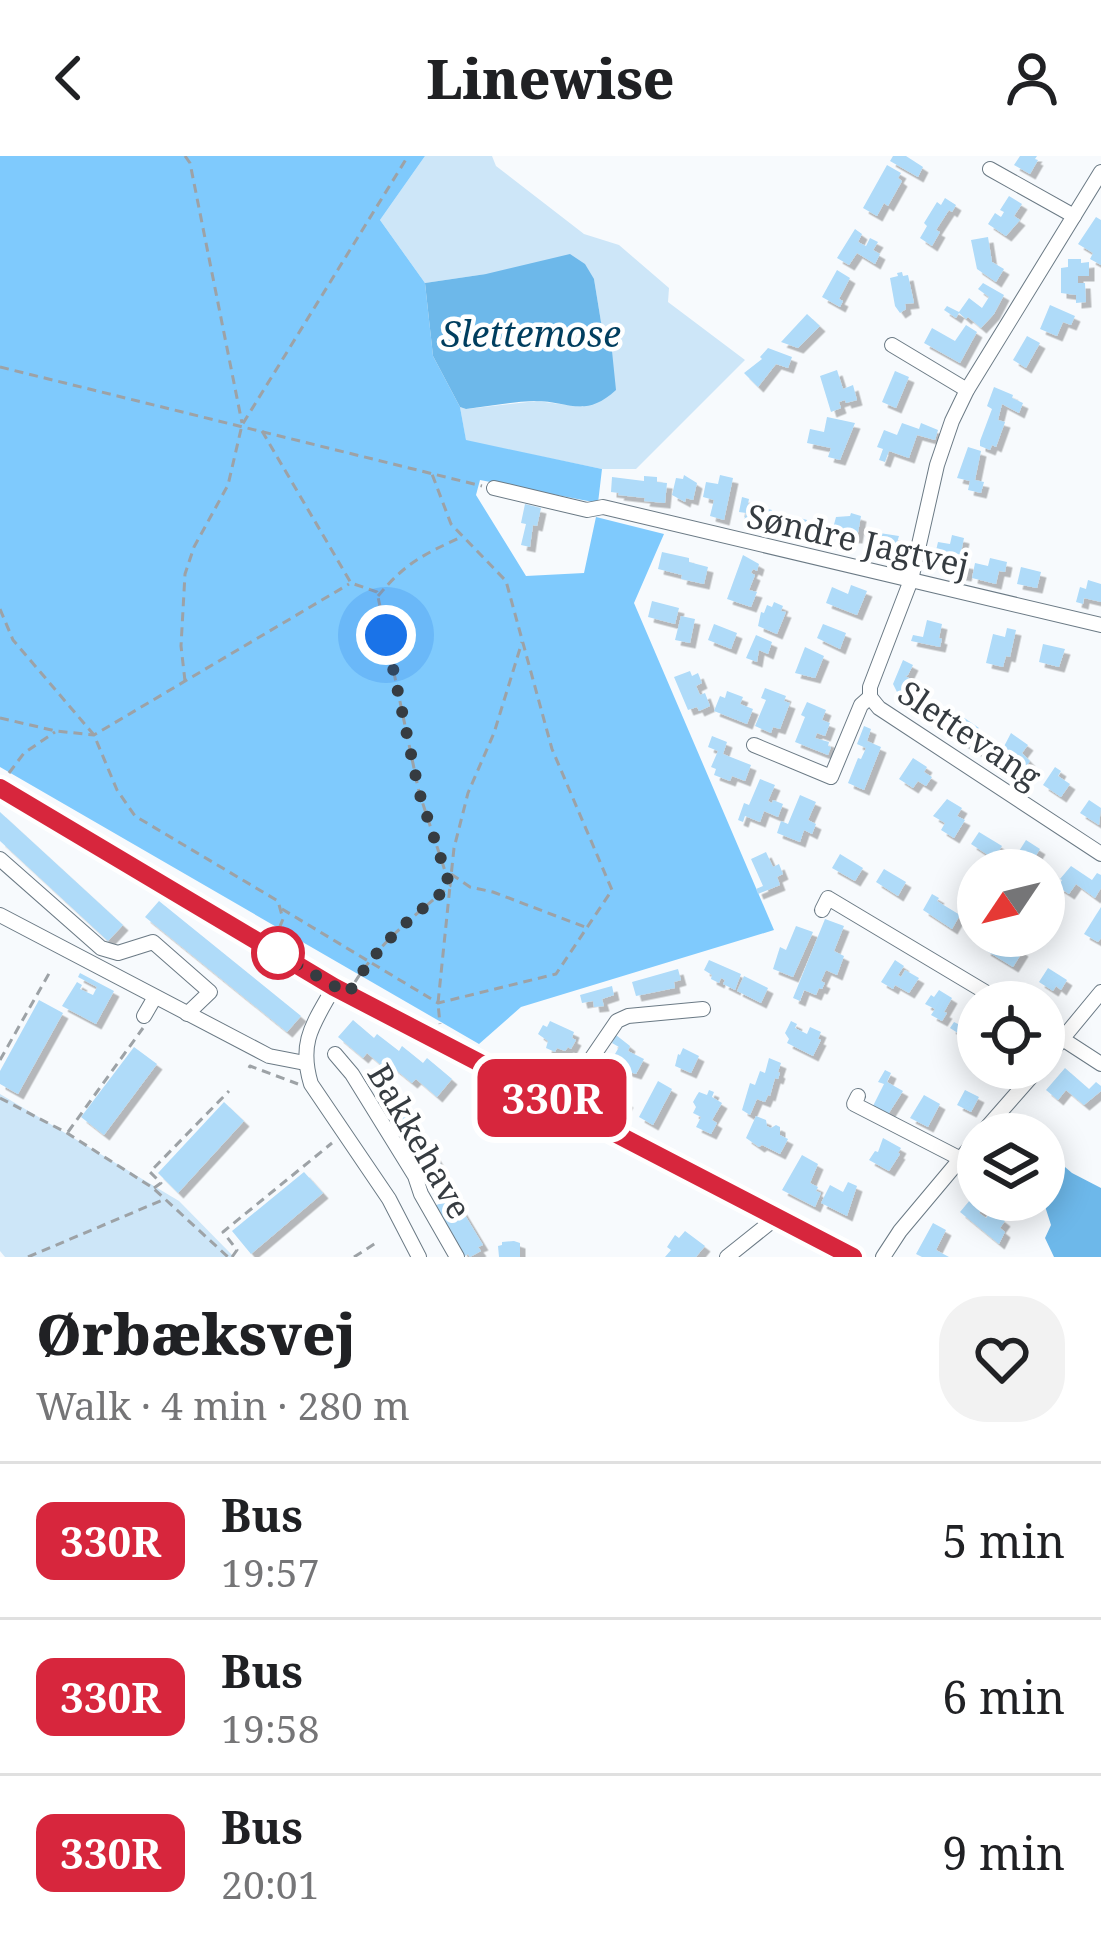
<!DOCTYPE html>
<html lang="en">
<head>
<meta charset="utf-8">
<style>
	:root { --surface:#fff; --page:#f2f2f2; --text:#202124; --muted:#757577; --line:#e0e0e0 }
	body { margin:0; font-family:"Noto Serif",serif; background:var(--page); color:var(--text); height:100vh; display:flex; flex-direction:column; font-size:45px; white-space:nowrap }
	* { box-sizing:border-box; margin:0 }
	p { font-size:39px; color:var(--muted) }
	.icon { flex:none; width:66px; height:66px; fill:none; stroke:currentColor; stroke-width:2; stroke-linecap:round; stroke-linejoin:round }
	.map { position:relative; height:1101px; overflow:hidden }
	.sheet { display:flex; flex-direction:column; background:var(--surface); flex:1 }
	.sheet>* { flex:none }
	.badge { padding:0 24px; border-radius:18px; font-size:42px; line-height:78px }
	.needle { width:78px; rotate:235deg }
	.controls { position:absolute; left:957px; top:693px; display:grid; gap:24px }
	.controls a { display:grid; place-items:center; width:108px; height:108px; border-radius:50%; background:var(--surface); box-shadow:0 6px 30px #0003; font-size:60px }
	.you { position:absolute; width:60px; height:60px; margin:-30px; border:9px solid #fff; border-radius:50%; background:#1a73e8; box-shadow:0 0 0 18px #1a73e833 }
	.map>.badge { position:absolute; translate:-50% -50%; box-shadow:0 0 0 6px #fff }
	.round { display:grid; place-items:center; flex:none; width:126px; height:126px; border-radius:48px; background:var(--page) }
	.headline { display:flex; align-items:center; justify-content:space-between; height:204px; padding:0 36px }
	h1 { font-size:57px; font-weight:800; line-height:90px }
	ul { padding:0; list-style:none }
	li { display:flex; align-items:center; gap:36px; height:156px; padding:0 36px; border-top:3px solid var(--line) }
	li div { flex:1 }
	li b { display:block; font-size:45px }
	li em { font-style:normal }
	li .badge { min-width:132px; font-weight:700; text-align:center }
	header { display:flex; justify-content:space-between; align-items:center; height:156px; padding:0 36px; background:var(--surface); font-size:54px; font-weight:800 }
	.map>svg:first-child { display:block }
	.green { fill:#cde6f8 }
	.forest { fill:#7fcafd }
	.water { fill:#6db8ea }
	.building { fill:#afdbf9; filter:url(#shadow) }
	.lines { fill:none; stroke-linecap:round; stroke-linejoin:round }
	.minor-casing { stroke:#6b7a85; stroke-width:16 }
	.major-casing { stroke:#87a3b9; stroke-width:21 }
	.path { stroke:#9da2a6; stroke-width:3; stroke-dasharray:9 6; stroke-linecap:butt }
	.minor { stroke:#fff; stroke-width:14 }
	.major { stroke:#d1e9fb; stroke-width:18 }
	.line-casing { stroke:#fff; stroke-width:27 }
	.line { stroke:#d7263d; stroke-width:18 }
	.walk { stroke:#363c41; stroke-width:12; stroke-dasharray:0 21.6 }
	.stop-dot { fill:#fff; stroke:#d7263d; stroke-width:6 }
	.labels { text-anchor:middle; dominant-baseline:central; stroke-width:9; stroke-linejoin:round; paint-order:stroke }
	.street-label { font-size:33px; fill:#363c41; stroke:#fff }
	.water-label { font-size:36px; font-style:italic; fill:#003e5f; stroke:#fff }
</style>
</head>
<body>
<header><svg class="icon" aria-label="back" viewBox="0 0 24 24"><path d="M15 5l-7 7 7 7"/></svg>Linewise<svg class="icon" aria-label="person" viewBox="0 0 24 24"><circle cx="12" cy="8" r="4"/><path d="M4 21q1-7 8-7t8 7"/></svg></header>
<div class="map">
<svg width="1101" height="1101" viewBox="0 0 1101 1101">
	<defs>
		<filter id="shadow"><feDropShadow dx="5.5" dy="5.5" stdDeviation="0" flood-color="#0004"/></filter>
	</defs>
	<rect width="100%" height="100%" fill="#f7fafd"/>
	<g class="green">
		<path d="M425,0H492L496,10L584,78L619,89L669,132L668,146L745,204L636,313H602L466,285L460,251L466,253L537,245L583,251L612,195L601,166L594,123L486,118L425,127L380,64Z"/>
		<path d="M0,938L179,1045L234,1101H5L0,1095Z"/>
	</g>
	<path class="forest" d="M0,0H425L380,64L425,127L433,200L460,251L466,284L602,313L598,347L480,324L476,339L526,420L584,417L596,361L664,378L634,447L774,774L521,851L479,888L0,611Z"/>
	<g class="water">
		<path d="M570,98L585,108L594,123L601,166L612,195L616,234C584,263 570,245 534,245C511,246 488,250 466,253L460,251L433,200L425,127L486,118Z"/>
		<path d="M1044,993L1072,1017L1101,1032V1101H1054L1045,1082L1051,1069L1043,1044Z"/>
	</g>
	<g class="building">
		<path d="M893,0H906L923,11L918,21L890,5Z"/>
		<path d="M1020,0H1037L1035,3L1038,4L1030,18L1014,9Z"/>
		<path d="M887,9L901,17L898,22L902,25L888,50L884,47L877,60L863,52Z"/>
		<path d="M1009,40L1022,48L1014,60L1020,64L1006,80L988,68L995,57L1001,61L1004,56L1000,54Z"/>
		<path d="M945,42L956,49L952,56L949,54L936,74L940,76L932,90L920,82L927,70L924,67L937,46L941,49Z"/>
		<path d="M1096,61L1101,64V109L1090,103L1093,97L1078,88Z"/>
		<path d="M855,73L862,78L858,86L866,90L870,82L878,86L873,94L880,98L875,108L857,97L849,109L837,102Z"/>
		<path d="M988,81L992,106L1004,113L996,126L977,113L971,84Z"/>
		<path d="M1068,103H1081V107L1089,106V120H1078V127H1085L1086,146L1076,147V139L1061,137V112L1068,111Z"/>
		<path d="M837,114L850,122L839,143L843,145L840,151L822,141Z"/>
		<path d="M902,116L903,120L908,119L914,147L905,148L906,153L900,157L895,150L890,122L898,120L897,117Z"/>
		<path d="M983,127L1004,139L994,158L981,172L968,161L966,163L959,157L956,162L944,154L947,150L959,156L969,142L982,152L989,141L978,133Z"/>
		<path d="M1050,149L1075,160L1071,169L1063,166L1057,180L1040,173Z"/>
		<path d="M807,158L820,170L798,192L781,186Z"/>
		<path d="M966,169L977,176L960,207L924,187L932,172L955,185Z"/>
		<path d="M1027,180L1040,187L1026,212L1013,204Z"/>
		<path d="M768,192L792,201L788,212L776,208L758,231L744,217L762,203L760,201Z"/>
		<path d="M837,214L843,233L853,229L857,244L846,247L845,244L839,246L841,252L831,256L820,220Z"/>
		<path d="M895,215L909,221L896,252L882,246Z"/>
		<path d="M994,231L1013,239L1012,242L1023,247L1019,257L1002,248L998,264L1005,266L996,291L992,289L990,294L980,290V285L992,253L987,250Z"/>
		<path d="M827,261L855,267L840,304L828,301L831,292L807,287L810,273L824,276Z"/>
		<path d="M902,267L919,273L921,267L938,274L935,284L917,279L909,302L889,295L885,306L879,304L883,293L877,291L884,274L897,279Z"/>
		<path d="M968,291L981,295L975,324L984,326L981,337L968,334L970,325L957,322Z"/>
		<path d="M684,319L697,327L693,344L686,342L685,346L672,339L676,322L683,323Z"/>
		<path d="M720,319L733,322L724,364L710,360L714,344L703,341L706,326L718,328Z"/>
		<path d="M644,320L657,321V326L667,327L665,347L644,345L645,342L618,339L619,337L611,336L612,321L644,325Z"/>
		<path d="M742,341L749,343L748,348L772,354L769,370L744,365L746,357L739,356Z"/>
		<path d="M525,348L541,352L537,370L533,369L530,391L521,389L526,368L521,367Z"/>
		<path d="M851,357L861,360L857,382L831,380L836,361L850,360Z"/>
		<path d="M790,359L807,364L803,379L786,375Z"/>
		<path d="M873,376L899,380L893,399L869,391Z"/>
		<path d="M952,379L964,382L959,406L969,408L966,420L956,418L958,408L934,403L938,386L950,388Z"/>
		<path d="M662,396L689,402V406L708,411L704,428L681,423L682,419L658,413Z"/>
		<path d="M743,399L759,408L757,415L753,413L751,417L755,419L749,434L757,436L751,451L727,443Z"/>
		<path d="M990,402L1007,406L1005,416L999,415L996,428L972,422L975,407L988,410Z"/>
		<path d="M1021,411L1041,416L1037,432L1017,428Z"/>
		<path d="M1088,424L1101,428V446L1084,442L1083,448L1076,446L1080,431L1086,433Z"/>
		<path d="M851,429L867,435L857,459L826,447L832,431L848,438Z"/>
		<path d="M652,445L679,452L675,468L648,461Z"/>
		<path d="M774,446L783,450L781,455L786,456L777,478L758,470L761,456L764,457L767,449L772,451Z"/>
		<path d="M681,460L695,463L690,487L675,484Z"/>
		<path d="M927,464L942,468L939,482L942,483L940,491L911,485L913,479L923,481Z"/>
		<path d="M714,468L737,477L731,493L708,484Z"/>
		<path d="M823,468L846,477L840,493L817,482Z"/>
		<path d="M1007,472L1016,474L1010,501L1006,500L1003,511L986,507L993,478L1005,481Z"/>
		<path d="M756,479L772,486L768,498L759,494L757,506L746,502Z"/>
		<path d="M1043,488L1065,493L1059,511L1039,506Z"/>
		<path d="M805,491L824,500L815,522L795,517Z"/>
		<path d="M903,504L913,509L908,519L905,520L911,523V531L919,527L925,539L915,544L913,539L901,544L893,528Z"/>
		<path d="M690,515L692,520L698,517L702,527L696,530L700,539L705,537L710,550L699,555L697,551L688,554L674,521Z"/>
		<path d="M765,532L786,540L784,545L790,547L780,573L773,571L771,577L755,570L766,544L761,542Z"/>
		<path d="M727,535L743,541L740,548L753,553L747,568L714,555L720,540L725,542Z"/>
		<path d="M807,546L826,554L822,564L830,567L825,580L817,577L815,582L829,586L828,590L831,591L828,599L795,586L805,561L801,559Z"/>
		<path d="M963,561L979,572L974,579L985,587L979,597L957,583L960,579L953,575Z"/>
		<path d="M864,570L871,573L867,585L881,591L864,634L848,627L858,602L861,603L866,592L857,588Z"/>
		<path d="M1011,577L1028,589L1022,597L1030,605L1021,618L998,602Z"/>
		<path d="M712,580L727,586L723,598L751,609L745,625L732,620L730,625L714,619L716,613L711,611L718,595L708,591Z"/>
		<path d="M913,602L927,611L924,616L932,621L926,630L918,625L913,632L899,623Z"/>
		<path d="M1055,611L1061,615L1058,620L1070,628L1061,641L1043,629Z"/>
		<path d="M760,623L775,629L768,645L772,647L773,644L783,648L778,661L764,655L760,666L745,660L743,666L738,664L744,647L749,649Z"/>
		<path d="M800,639L816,646L808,664L816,668L812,678L804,674L800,686L777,677L781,665L788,668Z"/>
		<path d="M947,643L962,652L957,660L965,664L954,682L941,674L945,667L933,660Z"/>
		<path d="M1089,644L1101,652L1099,669L1080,657Z"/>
		<path d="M0,656L123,769L108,785L0,685Z"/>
		<path d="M979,676L1002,690L994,703L971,688Z"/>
		<path d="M1026,684L1040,693L1027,714H1014L1016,711L1011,708Z"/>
		<path d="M766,696L773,711L779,708L783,718L777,721L780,729L758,738L756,733L763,730L751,703Z"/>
		<path d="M840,698L863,712L855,725L832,712Z"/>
		<path d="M1071,710L1092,724L1097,717L1101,719V732L1095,742L1076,728L1069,738L1058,731L1062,724L1060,723Z"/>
		<path d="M884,713L906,726L898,740L876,726Z"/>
		<path d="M932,738L939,742L937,745L960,759L952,773L923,754Z"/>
		<path d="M159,745L301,860L287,876L145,761Z"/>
		<path d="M1101,751V782L1098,786L1084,778Z"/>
		<path d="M825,763L844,770L834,795L844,800L837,819L826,814L821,825L825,827L822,833L819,832L816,839L804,834L800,845L793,842Z"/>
		<path d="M796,770L813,776L793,821L773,813L780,791L786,794Z"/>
		<path d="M982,780H1003L1002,782L1023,795L1013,811L985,794L988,789L980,784Z"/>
		<path d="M709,804L741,818L735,834L723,828L725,824L721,822L719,827L711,823L712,819L704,814Z"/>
		<path d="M895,804L904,810L898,819L901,821L905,814L919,822L909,837L895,829L893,833L881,826Z"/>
		<path d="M1048,812L1067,824L1061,834L1056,830L1053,835L1039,826Z"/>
		<path d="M678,813L681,824L674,826L675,832L636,840L632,826Z"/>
		<path d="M80,817L114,835L96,868L62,850L77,826L82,829L80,833L93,839L97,831L78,821Z"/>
		<path d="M744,820L768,832L761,847L737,835Z"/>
		<path d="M612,830L614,839L602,843L604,850L594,851L593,845L582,847L580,839Z"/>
		<path d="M939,834L952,842L944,856L947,857L942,865L931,859L935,853L925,848L931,839L934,841Z"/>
		<path d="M39,844L63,857L18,938L0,928V915Z"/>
		<path d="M978,856V875L970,871L964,881L950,872L954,866L960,869L966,859L973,864Z"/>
		<path d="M353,864L374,882L377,878L399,895L402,890L423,907L427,902L452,923L437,941L416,923L412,927L391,910L387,914L367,897L363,902L338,881Z"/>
		<path d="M550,865L574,876L572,882L576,884L571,893L568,891L565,895L557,892L555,896L546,892L548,885L538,878L543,869L547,871Z"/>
		<path d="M791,865L797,868L795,872L807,878L810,871L821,876L818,883L821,884L813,900L787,887L789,883L785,877Z"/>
		<path d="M616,879L630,890L628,895L644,903L636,918L620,913L611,905L619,891L612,887Z"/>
		<path d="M134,891L157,908L104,979L81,961Z"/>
		<path d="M683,892L699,900L691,917L675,910L678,898L680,899Z"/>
		<path d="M769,902L781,907L778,916L780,917L778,923L775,922L770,940L768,939L765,946L757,943L750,959L742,954L750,927L755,929L760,915L765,917Z"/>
		<path d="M1065,912L1089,933L1096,926L1101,930V935L1084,949L1066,934L1058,944L1046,934Z"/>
		<path d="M885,914L891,917L887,926L903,935L887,960L872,952L884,928L878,926Z"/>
		<path d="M590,921L622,938L620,942L628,946L623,956L589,938L592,933L585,930Z"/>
		<path d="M658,925L672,933L653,969L639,961Z"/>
		<path d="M709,934L714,936L712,941L722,947L712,964L717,967L711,978L696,971L701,961L693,957L696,951L693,946L697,939L699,936L707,939Z"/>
		<path d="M965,934L979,941L971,956L957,949Z"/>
		<path d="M924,939L940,948L928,971L910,962Z"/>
		<path d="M224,946L244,965L178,1037L158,1017Z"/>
		<path d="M405,958L407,962L411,959L441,1009L436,1012L438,1015L428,1022L425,1018L422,1020L393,970L397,967L395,964Z"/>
		<path d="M756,960L766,964L767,970L771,972L776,969L780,971V979L788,983L780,998L762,989L759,991L746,982Z"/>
		<path d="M883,982L901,992L898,997L900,998L889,1015L869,1004L875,995L878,996Z"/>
		<path d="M802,999L818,1008L810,1027L818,1031L816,1035L821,1037L815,1051L782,1034Z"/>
		<path d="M304,1016L323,1037L251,1098L232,1075Z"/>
		<path d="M848,1026L857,1030L847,1060L821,1047L830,1029L843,1036Z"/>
		<path d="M446,1037L449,1042L453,1039L483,1089L478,1091L481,1095L470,1101L468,1098L465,1100L434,1050L439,1048L436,1044Z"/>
		<path d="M970,1044L982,1054L979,1057L986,1062L992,1055L1005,1065L1000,1072L1005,1076L999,1088L960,1056Z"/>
		<path d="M933,1067L946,1074L936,1094L949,1101H922L916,1098Z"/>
		<path d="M685,1075L705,1090L696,1101H665L671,1094L667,1091L675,1079L679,1082Z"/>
		<path d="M514,1085L520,1087V1101H499L498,1090L502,1089V1086Z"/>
	</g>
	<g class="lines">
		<defs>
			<g id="minor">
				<path d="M990,13L1074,60"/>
				<path d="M1101,16L967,234L952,265L937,309L911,424L870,531V541L879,552L1101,698"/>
				<path d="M892,189L967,234"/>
				<path d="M494,332L587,354L603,351L1101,469"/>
				<path d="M754,589L831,621L861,549L870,541"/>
				<path d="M0,703L101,792L118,797L153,786L210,836L187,858"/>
				<path d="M822,754L828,742L1002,846"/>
				<path d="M0,759L269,900L305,907"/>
				<path d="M334,831C314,867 298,885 311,928L389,1043L419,1101"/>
				<path d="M144,860L155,841"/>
				<path d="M1044,871L1101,908"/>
				<path d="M335,898L352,918L415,1020L421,1038L457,1101"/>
				<path d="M1044,905L1101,836"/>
				<path d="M858,940L854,948L961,1003"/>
				<path d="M561,947L617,865L628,860L703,853"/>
				<path d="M981,978L1039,912"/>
				<path d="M727,1101L777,1061"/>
				<path d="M883,1101L900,1075L978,982"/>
			</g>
			<path id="major" d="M0,632L334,831L853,1101"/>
		</defs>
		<use href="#minor" class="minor-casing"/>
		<use href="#major" class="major-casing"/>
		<g class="path">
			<path d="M185,0L190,7L242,267"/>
			<path d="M0,211L482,330"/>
			<path d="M262,275L351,427L377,436L419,636L450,730L438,847L440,868"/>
			<path d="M378,440C405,407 423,399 461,381"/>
			<path d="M0,453L13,484L94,579L117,634L135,660L278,745L283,763L276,780"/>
			<path d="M185,525L181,490L185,418L194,391L228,329L242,269L408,0"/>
			<path d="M0,562L56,575L94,579L349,428"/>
			<path d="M9,617L24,597L55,576"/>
			<path d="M451,718L470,731L493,736L585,771"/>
			<path d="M282,753L438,847L556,818L612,734L552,593L506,425L451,368L432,318"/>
			<path d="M355,826C380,786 414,760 450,730L454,692L468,637L494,577L522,486"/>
			<path d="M0,904L51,814"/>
			<path d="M249,912L250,910L298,928"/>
			<path d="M0,942L67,977L153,1032L228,1101"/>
			<path d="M68,976L143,872"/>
			<path d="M154,1032L161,1027L150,1016L229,935"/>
			<path d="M28,1101L165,1043"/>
			<path d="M232,1101L237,1094L223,1076L332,987"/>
			<path d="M354,1101L379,1085"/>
		</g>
		<use href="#minor" class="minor"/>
		<use href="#major" class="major"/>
	</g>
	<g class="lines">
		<defs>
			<path id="line" d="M0,632L334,831L853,1101"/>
		</defs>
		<use href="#line" class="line-casing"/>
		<use href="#line" class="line"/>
		<path class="walk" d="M278,797L269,792L348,838C379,787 405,767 450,730L419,636L386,479"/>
	</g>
	<circle class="stop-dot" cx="278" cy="797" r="24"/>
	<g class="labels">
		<g class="street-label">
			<text transform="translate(858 384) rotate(13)">Søndre Jagtvej</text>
			<text transform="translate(970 578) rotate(34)">Slettevang</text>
			<text transform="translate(420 985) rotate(60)">Bakkehave</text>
		</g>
		<g class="water-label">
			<text x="531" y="177">Slettemose</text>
		</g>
	</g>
</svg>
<div class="controls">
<a><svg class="needle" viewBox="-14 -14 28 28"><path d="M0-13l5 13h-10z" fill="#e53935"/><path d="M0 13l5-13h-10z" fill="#757577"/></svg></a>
<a><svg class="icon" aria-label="locate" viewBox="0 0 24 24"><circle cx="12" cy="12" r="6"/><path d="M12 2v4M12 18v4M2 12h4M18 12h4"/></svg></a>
<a><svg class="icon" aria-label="layers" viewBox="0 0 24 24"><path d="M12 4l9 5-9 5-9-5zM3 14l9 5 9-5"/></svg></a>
</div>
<div class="you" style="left:386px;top:479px"></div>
<b class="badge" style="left:552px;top:942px;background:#d7263d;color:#fff">330R</b>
</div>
<section class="sheet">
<div class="headline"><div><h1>Ørbæksvej</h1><p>Walk · 4 min · 280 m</p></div><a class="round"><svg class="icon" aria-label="heart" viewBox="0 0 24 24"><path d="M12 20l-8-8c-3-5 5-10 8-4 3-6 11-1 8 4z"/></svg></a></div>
<ul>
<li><span class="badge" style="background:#d7263d;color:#fff">330R</span><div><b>Bus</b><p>19:57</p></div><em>5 min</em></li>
<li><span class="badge" style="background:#d7263d;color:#fff">330R</span><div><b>Bus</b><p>19:58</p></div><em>6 min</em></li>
<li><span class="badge" style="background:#d7263d;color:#fff">330R</span><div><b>Bus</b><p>20:01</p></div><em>9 min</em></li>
</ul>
</section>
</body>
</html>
